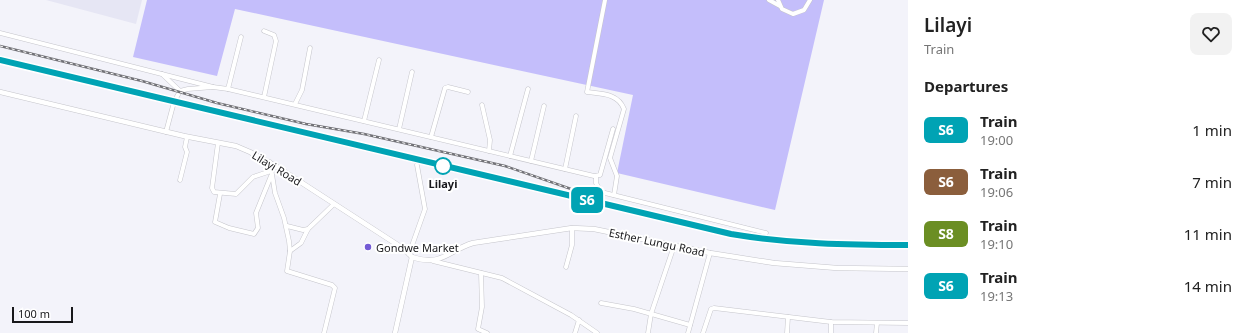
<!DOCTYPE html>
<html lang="en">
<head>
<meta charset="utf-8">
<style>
	:root { --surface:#fff; --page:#f2f2f2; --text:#222; --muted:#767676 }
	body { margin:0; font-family:"Noto Sans",sans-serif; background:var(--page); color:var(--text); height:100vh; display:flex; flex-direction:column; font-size:15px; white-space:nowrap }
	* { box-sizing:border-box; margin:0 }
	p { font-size:13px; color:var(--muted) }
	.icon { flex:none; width:22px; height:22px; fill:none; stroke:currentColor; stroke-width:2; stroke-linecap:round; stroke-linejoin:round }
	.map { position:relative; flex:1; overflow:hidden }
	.sheet { display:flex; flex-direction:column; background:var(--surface); width:340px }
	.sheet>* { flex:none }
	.badge { padding:0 8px; border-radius:6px; font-size:14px; line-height:26px }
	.scale { position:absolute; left:12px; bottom:10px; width:61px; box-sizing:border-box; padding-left:4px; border:2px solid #18181b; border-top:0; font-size:11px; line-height:14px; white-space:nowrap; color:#18181b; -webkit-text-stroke:3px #fff; paint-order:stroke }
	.map>.badge { position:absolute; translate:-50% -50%; box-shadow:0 0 0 2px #fff }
	h2 { padding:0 16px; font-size:15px; line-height:36px }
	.round { display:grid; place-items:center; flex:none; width:42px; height:42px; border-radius:8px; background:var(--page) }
	.summary { display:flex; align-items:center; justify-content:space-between; height:68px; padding:0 16px }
	h1 { font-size:19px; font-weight:600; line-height:30px }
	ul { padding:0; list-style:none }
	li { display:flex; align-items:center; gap:12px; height:52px; padding:0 16px }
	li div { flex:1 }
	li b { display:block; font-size:15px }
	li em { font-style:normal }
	li .badge { min-width:44px; font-weight:700; text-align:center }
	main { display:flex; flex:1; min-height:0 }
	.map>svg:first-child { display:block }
	.built { fill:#e6e6f4 }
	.green { fill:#c4befb }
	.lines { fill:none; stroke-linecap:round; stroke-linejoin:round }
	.minor-casing { stroke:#c5c5cb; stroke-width:5 }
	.tertiary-casing { stroke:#c5c5cb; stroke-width:5.5 }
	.minor { stroke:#fff; stroke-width:4 }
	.tertiary { stroke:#fff; stroke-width:4.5 }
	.rail-casing { stroke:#727277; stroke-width:2.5 }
	.rail { stroke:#fff; stroke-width:1; stroke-dasharray:3; stroke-linecap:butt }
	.line-casing { stroke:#fff; stroke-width:9 }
	.line { stroke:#00a3b4; stroke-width:6 }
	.stop-dot { fill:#fff; stroke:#00a3b4; stroke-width:2 }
	.poi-dot { fill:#745bd5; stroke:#fff; stroke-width:1.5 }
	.labels { text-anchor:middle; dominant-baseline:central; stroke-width:4; stroke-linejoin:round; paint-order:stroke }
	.street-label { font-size:11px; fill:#18181b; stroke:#fff }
	.stop-label { font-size:11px; font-weight:bold; fill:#18181b; stroke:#fff }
	.poi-label { font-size:11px; fill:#18181b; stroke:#fff; text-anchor:start }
</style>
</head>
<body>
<main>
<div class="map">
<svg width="908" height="333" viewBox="0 0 908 333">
	<rect width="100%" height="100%" fill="#f3f3fa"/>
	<path class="built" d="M46,0H142L136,24Z"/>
	<path class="green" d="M147,0H824L775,210L617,173L633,95L235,9L217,76L133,57Z"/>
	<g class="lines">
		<defs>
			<g id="minor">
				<path d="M605,0L587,92C601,94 618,93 624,109L610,158L617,176L614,195"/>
				<path d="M769,0L780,6"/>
				<path d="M778,0L782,9L793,14L804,10L810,0"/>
				<path d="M0,33L213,87"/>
				<path d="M162,74L180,91"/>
				<path d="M228,89L594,176L600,175L613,129"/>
				<path d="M264,97L276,41L274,35L264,31"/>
				<path d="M295,104L302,90L310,48"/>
				<path d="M482,105L490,140L489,151"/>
				<path d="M364,121L379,60"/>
				<path d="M399,129L412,72"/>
				<path d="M166,132L174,102L180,91L188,89L213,87L228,89L241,37"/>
				<path d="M431,137L445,88L448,87L468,92"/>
				<path d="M218,143L212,188L214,192L236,194L253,177L271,171"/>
				<path d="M510,156L528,89"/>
				<path d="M531,161L544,106"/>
				<path d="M270,162L275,193L284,218L289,241L290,251L287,271L332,285L335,288L324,333"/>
				<path d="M565,169L576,116"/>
				<path d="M596,176V183L601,192L766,233"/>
				<path d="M180,180L187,152L185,147L187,137"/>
				<path d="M220,194L215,222L229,228L254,234L258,228L256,213L271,176"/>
				<path d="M287,226L303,230L308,229L334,204"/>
				<path d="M290,251L301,243L308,229"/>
				<path d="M409,254L425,209L417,165"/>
				<path d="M433,261L502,278L571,315L597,333"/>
				<path d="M566,267L572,245V228"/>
				<path d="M481,273L482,307L478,329L487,333"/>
				<path d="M601,303L634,309L690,325"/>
				<path d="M575,333L579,320"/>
				<path d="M648,333L651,314L674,246"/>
				<path d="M688,333L710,253"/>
				<path d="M703,333L711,309L714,308L831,322L908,323"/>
				<path d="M787,333L788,317"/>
				<path d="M831,333V322"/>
				<path d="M876,333L877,323"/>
			</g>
			<g id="tertiary">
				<path d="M0,92L184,136L236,146L250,152L279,168L404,249L412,257L395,333"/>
				<path d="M412,257C442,267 447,251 473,243L572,228L594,229L710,253L774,263L837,268L908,269"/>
			</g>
		</defs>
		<use href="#minor" class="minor-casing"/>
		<use href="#tertiary" class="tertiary-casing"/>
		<use href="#minor" class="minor"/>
		<use href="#tertiary" class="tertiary"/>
		<defs>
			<g id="rail">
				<path d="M0,46L142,81L217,103L306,124L364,134L505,166L594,197"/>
				<path d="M0,60L731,233C790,244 848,245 908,245"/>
			</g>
		</defs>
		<use href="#rail" class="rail-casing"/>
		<use href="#rail" class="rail"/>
	</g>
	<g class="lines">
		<defs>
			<path id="line" d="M0,60L731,234C791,244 847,245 908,245"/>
		</defs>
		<use href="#line" class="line-casing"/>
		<use href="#line" class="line"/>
	</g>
	<circle class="stop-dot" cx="443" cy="166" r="8"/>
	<circle class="poi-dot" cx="368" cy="247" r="4"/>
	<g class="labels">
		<g class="street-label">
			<text transform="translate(277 168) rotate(31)">Lilayi Road</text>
			<text transform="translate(657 242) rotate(12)">Esther Lungu Road</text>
		</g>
		<g class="stop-label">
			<text x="443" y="183">Lilayi</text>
		</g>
		<g class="poi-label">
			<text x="376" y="247">Gondwe Market</text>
		</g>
	</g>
</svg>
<div class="scale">100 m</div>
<b class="badge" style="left:587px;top:200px;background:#00a3b4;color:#fff">S6</b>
</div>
<section class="sheet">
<div class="summary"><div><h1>Lilayi</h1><p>Train</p></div><a class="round"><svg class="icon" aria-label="heart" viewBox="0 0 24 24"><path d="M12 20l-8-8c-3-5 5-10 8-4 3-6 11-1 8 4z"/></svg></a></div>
<h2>Departures</h2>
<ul>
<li><span class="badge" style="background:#00a3b4;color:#fff">S6</span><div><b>Train</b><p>19:00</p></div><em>1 min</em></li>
<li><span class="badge" style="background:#8b5e3c;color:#fff">S6</span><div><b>Train</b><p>19:06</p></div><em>7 min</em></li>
<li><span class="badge" style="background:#6b8e23;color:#fff">S8</span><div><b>Train</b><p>19:10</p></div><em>11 min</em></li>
<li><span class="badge" style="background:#00a3b4;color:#fff">S6</span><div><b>Train</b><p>19:13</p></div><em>14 min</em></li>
</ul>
</section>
</main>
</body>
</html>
